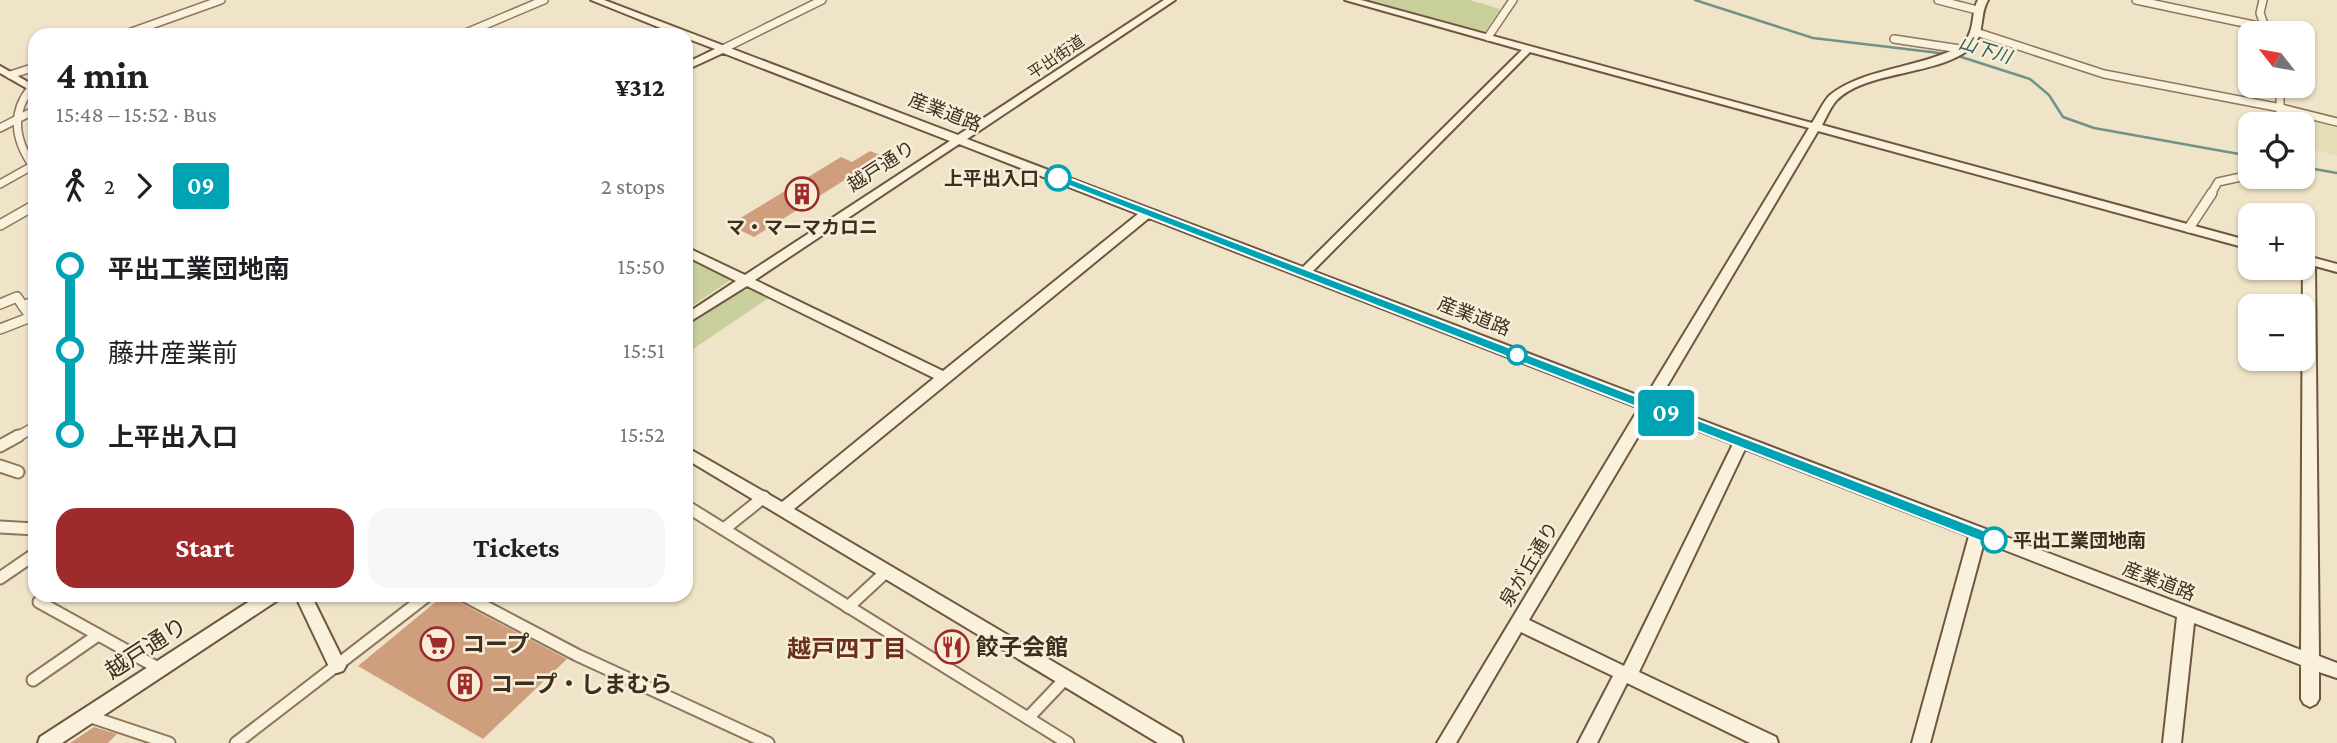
<!DOCTYPE html>
<html lang="en">
<head>
<meta charset="utf-8">
<style>
	:root { --surface:#fff; --page:#f6f6f6; --text:#202124; --muted:#757577; --accent:#9e2a2b }
	body { margin:0; font-family:"Crimson Pro","Noto Sans JP",serif; background:var(--page); color:var(--text); height:100vh; display:flex; flex-direction:column; font-size:26px; white-space:nowrap }
	* { box-sizing:border-box; margin:0 }
	p { font-size:23px; color:var(--muted) }
	.icon { flex:none; width:38px; height:38px; fill:none; stroke:currentColor; stroke-width:2; stroke-linecap:round; stroke-linejoin:round }
	.map { position:relative; flex:1; overflow:hidden }
	.side { position:absolute; left:28px; top:28px; width:665px; height:574px; display:flex; flex-direction:column; background:var(--surface); border-radius:21px; box-shadow:0 2px 5px #0004 }
	.side>* { flex:none }
	.badge { padding:0 14px; border-radius:5px; font-size:24px; line-height:46px }
	.needle { width:46px; rotate:301deg }
	.controls { position:absolute; left:2238px; top:21px; display:grid; gap:14px }
	.controls a { display:grid; place-items:center; width:77px; height:77px; border-radius:14px; background:var(--surface); box-shadow:0 2px 5px #0004; font-size:35px }
	.map>.badge { position:absolute; translate:-50% -50%; box-shadow:0 0 0 4px #fff }
	.legs { display:flex; align-items:center; gap:10px; height:77px; padding:0 28px; font-size:23px }
	.legs p { margin-inline-start:auto }
	.summary { display:flex; align-items:center; justify-content:space-between; height:119px; padding:0 28px }
	h1 { font-size:38px; font-weight:700; line-height:52px }
	.action { display:flex; gap:14px; margin-top:auto; padding:14px 28px }
	.action a { flex:1; height:80px; border-radius:21px; background:var(--accent); color:#fff; font-size:28px; font-weight:700; line-height:80px; text-align:center }
	.action a+a { background:var(--page); color:var(--text) }
	ul { padding:0 28px; list-style:none }
	li { display:flex; align-items:center; gap:24px; height:84px; font-size:26px }
	li i { display:grid; place-items:center; width:10px; height:100%; margin:0 9px; background:currentColor }
	li i::after { content:''; width:18px; height:18px; margin:-9px; border:5px solid; border-radius:50%; background:var(--surface) }
	li p { margin-inline-start:auto }
	li:first-child i { background:linear-gradient(#0000 50%,currentColor 0) }
	li:last-child i { background:linear-gradient(currentColor 50%,#0000 0) }
	.map>svg:first-child { display:block }
	.farmland { fill:#e6deb5 }
	.green { fill:#c9cf9b }
	.lines { fill:none; stroke-linecap:round; stroke-linejoin:round }
	.stream { stroke:#6f938a; stroke-width:2.5 }
	.building { fill:#cf9f7d }
	.street-far2-casing { stroke:#8d765c; stroke-width:10 }
	.street-far1-casing { stroke:#8d765c; stroke-width:12 }
	.street-casing { stroke:#8d765c; stroke-width:15 }
	.secondary-casing { stroke:#6f573f; stroke-width:4 }
	.street-far2 { stroke:#faf1dc; stroke-width:7 }
	.street-far1 { stroke:#faf1dc; stroke-width:9 }
	.street { stroke:#faf1dc; stroke-width:11 }
	.secondary { fill:#faf1dc; fill-rule:evenodd }
	.line-1 { fill:#00a3b4; stroke:#fff; stroke-width:2 }
	.stop-1-dot { fill:#fff; stroke:#00a3b4; stroke-width:3.5 }
	.labels { text-anchor:middle; dominant-baseline:central; stroke-width:5; stroke-linejoin:round; paint-order:stroke }
	.far-street-label { font-size:16px; fill:#3d2e20; stroke:#f7eed8 }
	.far-water-label { font-size:18px; font-style:italic; fill:#2f5d5a; stroke:#f7eed8 }
	.street-label { font-size:19px; fill:#3d2e20; stroke:#f7eed8 }
	.stop-label { font-size:19px; font-weight:bold; fill:#3d2e20; stroke:#f7eed8; text-anchor:end }
	.poi-label { font-size:19px; font-weight:bold; fill:#3d2e20; stroke:#f7eed8 }
	.near-poi-label { font-size:23px; font-weight:bold; fill:#3d2e20; stroke:#f7eed8; text-anchor:start }
	.near-street-label { font-size:23px; fill:#3d2e20; stroke:#f7eed8 }
	.near-neighbourhood-label { font-size:24px; font-weight:bold; fill:#6b2e1e; stroke:#f7eed8 }
</style>
</head>
<body>
<div class="map">
<svg width="2337" height="743" viewBox="0 0 2337 743">
	<rect width="100%" height="100%" fill="#f0e4c8"/>
	<path class="farmland" d="M2288,112L2337,124V156L2303,147V124H2287Z"/>
	<g class="green">
		<path d="M1360,0H1470L1500,9L1484,33Z"/>
		<path d="M686,256L729,277V281L689,308L686,306Z"/>
		<path d="M753,289L770,297L686,354V326L739,291Z"/>
	</g>
	<g class="lines">
		<g class="stream">
			<path d="M1695,0L1813,38L1948,54"/>
			<path d="M1955,55L2030,79L2049,95L2063,117L2094,128L2250,156"/>
			<path d="M2303,167L2337,173"/>
		</g>
	</g>
	<g class="building">
		<path d="M870,151L883,156L754,237L729,225L841,157L852,162Z"/>
		<path d="M444,595H454L459,602L567,659L483,739L358,666Z"/>
		<path d="M955,634L969,642L949,660L936,651Z"/>
		<path d="M94,727L117,734L108,743H70Z"/>
	</g>
	<g class="lines">
		<defs>
			<g id="street-far2">
				<path d="M1938,0L1977,10"/>
				<path d="M2136,0L2263,27"/>
				<path d="M2263,0L2260,13L2267,33"/>
				<path d="M1976,32L2104,74L2281,108L2337,122"/>
				<path d="M123,35L221,0"/>
				<path d="M461,35L544,0"/>
				<path d="M1488,37L1513,0"/>
				<path d="M1894,39L1960,49"/>
				<path d="M723,49L822,0"/>
				<path d="M10,75L35,67"/>
				<path d="M2280,86V124"/>
				<path d="M31,88C9,115 16,143 35,169"/>
				<path d="M0,128L35,110"/>
				<path d="M0,184L32,166"/>
				<path d="M2211,194L2218,182L2250,175"/>
			</g>
			<g id="street-far1">
				<path d="M0,225L35,205"/>
				<path d="M2189,228L2212,193"/>
				<path d="M0,304L17,297L23,306L35,301"/>
				<path d="M0,329L31,317L23,306"/>
				<path d="M15,438L35,427"/>
			</g>
			<g id="street">
				<path d="M0,446L18,436"/>
				<path d="M0,466L18,472"/>
				<path d="M686,506L1068,743"/>
				<path d="M0,527L35,529"/>
				<path d="M724,529L764,497"/>
				<path d="M0,578L35,554"/>
				<path d="M49,595L39,602L160,669"/>
				<path d="M463,595L577,655L768,743"/>
				<path d="M848,607L887,571"/>
				<path d="M33,680L98,635"/>
				<path d="M88,716L169,743"/>
				<path d="M1028,718L1066,678"/>
				<path d="M236,743L428,595"/>
			</g>
			<g id="secondary">
				<path d="M591,0H604L958,135L1164,0H1175L967,139L1303,267L1522,50L1345,0H1361L1812,123C1818,114 1823,102 1830,95C1858,73 1899,69 1932,58C1943,54 1957,50 1965,41C1975,30 1971,12 1978,0H1988C1980,13 1984,30 1976,42C1949,77 1867,68 1836,101C1830,108 1826,118 1822,125L2250,241V249L1818,131L1657,403L2301,650L2303,255L2337,264V272L2315,266L2319,656L2337,663V678L2319,672V699L2316,704L2310,707L2304,704L2301,699V665L2194,623L2181,743H2163L2177,617L1984,542L1930,743H1912L1969,536L1745,449L1639,672L1776,737L1778,743H1750L1627,683L1597,743H1578L1613,676L1521,632L1456,743H1437L1639,408L1149,218L794,509L1181,737L1183,743H1158L686,459V447L782,502L934,378L747,286L686,324V314L736,281L686,256V247L745,275L950,141L723,53L686,70V63L715,49L686,38V35H678ZM1530,52L1809,128L1645,398L1313,271ZM959,144L1138,214L943,371L755,280ZM1652,413L1733,444L1624,666L1529,620Z"/>
				<path d="M0,66L35,86V93L0,73Z"/>
				<path d="M259,595H280L278,600L62,743H38L40,737Z"/>
				<path d="M295,595H311L346,666L343,671L337,673L331,671Z"/>
			</g>
		</defs>
		<use href="#street-far2" class="street-far2-casing"/>
		<use href="#street-far1" class="street-far1-casing"/>
		<use href="#street" class="street-casing"/>
		<use href="#secondary" class="secondary-casing"/>
		<use href="#street-far2" class="street-far2"/>
		<use href="#street-far1" class="street-far1"/>
		<use href="#street" class="street"/>
		<use href="#secondary" class="secondary"/>
	</g>
	<path class="line-1" d="M1058,174L1999,536L2001,540L1999,544H1988L1054,180V175Z"/>
	<defs>
		<symbol id="building-ring" viewBox="-11 -11 22 22"><circle r="9.5" fill="#f7eed8" stroke="#9e2a2b" stroke-width="1.5"/><path d="M-4-6H4V6H1V3H-1V6H-4ZM-2.5-4.3h1.7v1.8h-1.7ZM.8-4.3h1.7v1.8H.8ZM-2.5-1h1.7V.8h-1.7ZM.8-1h1.7V.8H.8Z" fill="#9e2a2b"/></symbol>
		<symbol id="supermarket-ring" viewBox="-11 -11 22 22"><circle r="9.5" fill="#f7eed8" stroke="#9e2a2b" stroke-width="1.5"/><path d="M-6-5.5h2.5l.6 2H6L4.5 2H-2.5L-4.4-4H-6ZM-1.5 3.2a1.3 1.3 0 1 0 .1 0ZM3 3.2a1.3 1.3 0 1 0 .1 0Z" fill="#9e2a2b"/></symbol>
		<symbol id="restaurant-ring" viewBox="-11 -11 22 22"><circle r="9.5" fill="#f7eed8" stroke="#9e2a2b" stroke-width="1.5"/><path d="M-5-6h1v4h1v-4h1v4h1v-4h1v5L-1.5 .5V6h-2V.5L-5-1ZM5-6V6H3V1.5H1.5Q1.5-4 5-6Z" fill="#9e2a2b"/></symbol>
	</defs>
	<g fill-rule="evenodd">
		<use href="#building-ring" x="783" y="175" width="38" height="38"/>
		<use href="#supermarket-ring" x="418" y="625" width="38" height="38"/>
		<use href="#restaurant-ring" x="933" y="628" width="38" height="38"/>
		<use href="#building-ring" x="446" y="665" width="38" height="38"/>
	</g>
	<g class="stop-1-dot">
		<circle cx="1058" cy="178" r="12"/>
		<circle cx="1517" cy="355" r="9"/>
		<circle cx="1994" cy="540" r="12"/>
	</g>
	<g class="labels">
		<g class="far-street-label">
			<text transform="translate(1056 57) rotate(-34)">平出街道</text>
		</g>
		<g class="far-water-label">
			<text transform="translate(1985 50) rotate(17)">山下川</text>
		</g>
		<g class="street-label">
			<text transform="translate(945 112) rotate(21)">産業道路</text>
			<text transform="translate(881 166) rotate(-33)">越戸通り</text>
			<text transform="translate(1474 316) rotate(21)">産業道路</text>
			<text transform="translate(1529 564) rotate(-59)">泉が丘通り</text>
			<text transform="translate(2159 581) rotate(21)">産業道路</text>
		</g>
		<g class="stop-label">
			<text x="1039" y="178">上平出入口</text>
			<text x="2013" y="540" text-anchor="start">平出工業団地南</text>
		</g>
		<g class="poi-label">
			<text x="802" y="227">マ・マーマカロニ</text>
		</g>
		<g class="near-poi-label">
			<text x="462" y="644">コープ</text>
			<text x="976" y="647">餃子会館</text>
			<text x="490" y="684">コープ・しまむら</text>
		</g>
		<g class="near-street-label">
			<text transform="translate(146 648) rotate(-33)">越戸通り</text>
		</g>
		<g class="near-neighbourhood-label">
			<text x="847" y="648">越戸四丁目</text>
		</g>
	</g>
</svg>
<div class="controls">
<a><svg class="needle" viewBox="-14 -14 28 28"><path d="M0-13l5 13h-10z" fill="#e53935"/><path d="M0 13l5-13h-10z" fill="#757577"/></svg></a>
<a><svg class="icon" aria-label="locate" viewBox="0 0 24 24"><circle cx="12" cy="12" r="6"/><path d="M12 2v4M12 18v4M2 12h4M18 12h4"/></svg></a>
<a>+</a>
<a>−</a>
</div>
<b class="badge" style="left:1666px;top:413px;background:#00a3b4;color:#fff">09</b>
<section class="side">
<div class="summary"><div><h1>4 min</h1><p>15:48 – 15:52 · Bus</p></div><b>¥312</b></div>
<div class="legs"><svg class="icon" aria-label="walk" viewBox="0 0 24 24"><circle cx="13" cy="4" r="2"/><path d="M13 8l-2 6 4 7M11 14l-3 7M7 12l3-4h3l4 4"/></svg>2<svg class="icon" aria-label="forward" viewBox="0 0 24 24"><path d="M9 5l7 7-7 7"/></svg><b class="badge" style="background:#00a3b4;color:#fff">09</b><p>2 stops</p></div>
<ul>
<li><i style="color:#00a3b4"></i><b>平出工業団地南</b><p>15:50</p></li>
<li><i style="color:#00a3b4"></i><span>藤井産業前</span><p>15:51</p></li>
<li><i style="color:#00a3b4"></i><b>上平出入口</b><p>15:52</p></li>
</ul>
<div class="action"><a>Start</a><a>Tickets</a></div>
</section>
</div>
</body>
</html>
